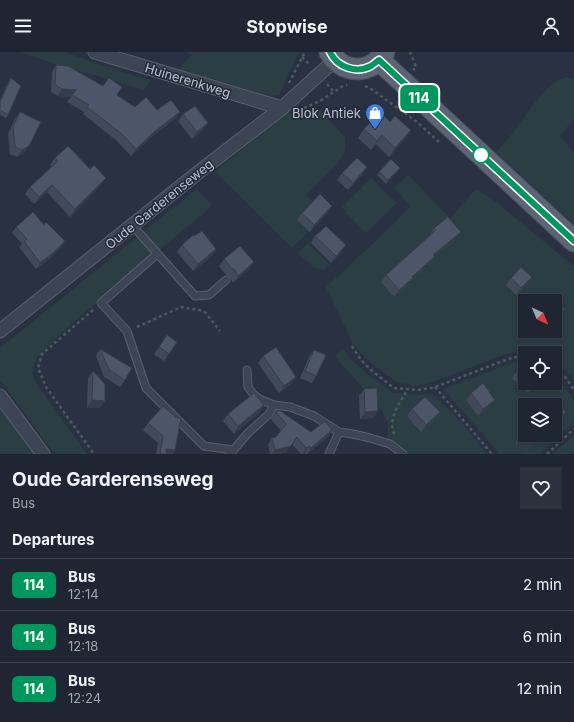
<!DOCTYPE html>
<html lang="en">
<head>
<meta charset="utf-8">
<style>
	:root { --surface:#1f2532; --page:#2c313e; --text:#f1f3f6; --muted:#a1a5ac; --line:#3c424d }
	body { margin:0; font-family:Inter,sans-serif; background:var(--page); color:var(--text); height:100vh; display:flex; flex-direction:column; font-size:15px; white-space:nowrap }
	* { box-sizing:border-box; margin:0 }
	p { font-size:13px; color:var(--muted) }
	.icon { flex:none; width:22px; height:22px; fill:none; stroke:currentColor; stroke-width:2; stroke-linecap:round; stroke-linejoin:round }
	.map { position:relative; height:402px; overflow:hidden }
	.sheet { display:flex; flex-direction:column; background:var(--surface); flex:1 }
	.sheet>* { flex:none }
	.badge { padding:0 8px; border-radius:6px; font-size:14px; line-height:26px }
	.needle { width:26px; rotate:136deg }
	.tools { position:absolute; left:518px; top:242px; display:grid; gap:8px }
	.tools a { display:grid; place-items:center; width:44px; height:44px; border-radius:0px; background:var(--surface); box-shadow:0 2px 6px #0003,0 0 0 1px var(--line); font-size:20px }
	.map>.badge { position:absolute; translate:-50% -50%; box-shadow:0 0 0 2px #fff }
	h2 { padding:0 12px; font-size:15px; line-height:36px }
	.round { display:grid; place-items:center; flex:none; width:42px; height:42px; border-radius:0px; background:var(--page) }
	.head { display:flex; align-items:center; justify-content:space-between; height:68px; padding:0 12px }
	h1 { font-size:19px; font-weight:700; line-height:30px }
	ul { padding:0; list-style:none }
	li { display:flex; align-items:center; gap:12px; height:52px; padding:0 12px; border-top:1px solid var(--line) }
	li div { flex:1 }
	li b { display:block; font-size:15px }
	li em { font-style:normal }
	li .badge { min-width:44px; font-weight:700; text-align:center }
	header { display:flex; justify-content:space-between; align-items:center; height:52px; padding:0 12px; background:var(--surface); font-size:18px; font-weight:700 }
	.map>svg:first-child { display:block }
	.green { fill:#2b3e44; fill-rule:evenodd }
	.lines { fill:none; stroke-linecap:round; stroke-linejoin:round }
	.lane-casing { stroke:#595f6d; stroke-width:9 }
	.street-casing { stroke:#595f6d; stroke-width:15 }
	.primary-casing { stroke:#474d5c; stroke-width:23 }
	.path { stroke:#495b60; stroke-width:2.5; stroke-dasharray:3 3; stroke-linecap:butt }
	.lane { stroke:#3d4453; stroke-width:7 }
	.street { stroke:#3d4453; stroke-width:13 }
	.primary { stroke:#5c6372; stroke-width:21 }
	.wall { fill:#424a5a }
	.shaded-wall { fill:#363c4a }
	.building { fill:#4d5669; stroke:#363c4a }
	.line-casing { stroke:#fff; stroke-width:9 }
	.line { stroke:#00965e; stroke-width:6 }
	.stop-dot { fill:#fff; stroke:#00965e; stroke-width:2 }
	.labels { text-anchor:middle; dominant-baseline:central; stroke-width:3; stroke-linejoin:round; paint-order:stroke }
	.street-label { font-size:13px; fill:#bbc0cc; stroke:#222938 }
	.poi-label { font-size:13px; fill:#bbc0cc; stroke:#222938; text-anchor:end }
</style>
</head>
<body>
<header><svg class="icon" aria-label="menu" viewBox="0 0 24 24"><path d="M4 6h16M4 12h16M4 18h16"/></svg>Stopwise<svg class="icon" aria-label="person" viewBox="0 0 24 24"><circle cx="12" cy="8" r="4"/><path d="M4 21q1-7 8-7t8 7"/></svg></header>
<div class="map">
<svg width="574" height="402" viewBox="0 0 574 402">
	<rect width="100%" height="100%" fill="#293143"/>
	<g class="green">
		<path d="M20,0H64L123,20L151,28L144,38L49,10Z"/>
		<path d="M195,0H300L290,18L280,41V43L271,44L215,29L177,18Z"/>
		<path d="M567,25L574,27V67L559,85L574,99V172L496,100L508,87L533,53L548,36L558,28Z"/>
		<path d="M319,56L345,85V95L344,102L338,111L306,143L326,162L292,196L215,120L263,80L288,61H305Z"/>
		<path d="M408,123L450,166L476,137L495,149L574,214V329L570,323L555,310V301H540L536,299L525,298L506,302L436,329L427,332L413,334L407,332L398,331L372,312L357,298L352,290L326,235L396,170L410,154L394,136ZM525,249H555V279H525Z"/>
		<path d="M371,126L397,151L366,181L345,160L346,159L342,155Z"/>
		<path d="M197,137L212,154L70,273L36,306L32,320L36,331L87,402H55L0,328V296Z"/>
		<path d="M308,191L330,212L325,218L314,216L298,201Z"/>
		<path d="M343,297L351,307L367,322L392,340L421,343L432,341L464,373L487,402H408L396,392L388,389V371L383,361L377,352L337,307L336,302Z"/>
		<path d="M525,309V331H555V324L560,329L574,348V369L551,392L539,402H500L443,337L511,311ZM525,353H555V383H525Z"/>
		<path d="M0,355L35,402H0Z"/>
		<path d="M574,383V402H552Z"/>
	</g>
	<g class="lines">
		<defs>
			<g id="lane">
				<path d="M133,174L195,244L209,243L226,228"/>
				<path d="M157,202L101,251L127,279L146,336L204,394L233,398"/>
				<path d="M247,318L248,335L253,342L259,347L274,353L290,355L314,364L339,380L353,382L370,386L390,392L403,402"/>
				<path d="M230,402L248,381L269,362L274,353"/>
				<path d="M329,402L339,380"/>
			</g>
			<g id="street">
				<path d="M95,0L282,56"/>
				<path d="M0,279L200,119L282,56L335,8"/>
				<path d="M0,344L43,402"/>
			</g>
			<g id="primary">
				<path d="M330,0C341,22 373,23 384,0"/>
				<path d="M379,8L574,189"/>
			</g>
		</defs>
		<use href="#lane" class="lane-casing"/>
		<use href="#street" class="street-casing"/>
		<use href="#primary" class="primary-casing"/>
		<g class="path">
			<path d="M410,0L416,15L413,18"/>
			<path d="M302,5L310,13"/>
			<path d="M289,31L305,0"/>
			<path d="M327,32L334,40"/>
			<path d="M365,34L371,37L417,70L439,90"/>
			<path d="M304,56L320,49L343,34L347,33"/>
			<path d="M93,258L42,302L38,316L46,335L94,402"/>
			<path d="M137,275L181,255L204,259L220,279"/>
			<path d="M352,294L361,308L372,319L394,336L418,338L435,335L508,307L525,303"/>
			<path d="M555,317L565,325L574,338"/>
			<path d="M435,335L492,402"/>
			<path d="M394,382C388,366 400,350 408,337"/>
			<path d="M547,402L574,377"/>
		</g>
		<use href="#lane" class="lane"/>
		<use href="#street" class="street"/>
		<use href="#primary" class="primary"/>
	</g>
	<g class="wall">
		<path d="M56,13L117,43L135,55L157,58L180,60L175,67L150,86L131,104L117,89L83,62L84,60L67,50L71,45L58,44L51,40L52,20Z"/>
		<path d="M11,26L8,63L6,66L0,63V48L8,30Z"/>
		<path d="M20,60L24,101L17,105L10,102L8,82L15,67Z"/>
		<path d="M183,62L203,78L192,87L178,69Z"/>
		<path d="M364,77L405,87L389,105L376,92L371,98L358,86Z"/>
		<path d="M55,106L101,133L70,165L47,140L34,152L25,142L30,135L52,115L50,113Z"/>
		<path d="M400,116L397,120L386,132L377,123L379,120Z"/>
		<path d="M342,121L362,123L348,138L337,128Z"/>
		<path d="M332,154L327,161L310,180L297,168L302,161Z"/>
		<path d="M44,173L65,189L60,196L49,207L36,217L19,195L22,192L12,181L16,175Z"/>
		<path d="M434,176L461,180L456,187L435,204L430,212L412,228L408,233L394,245L381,230L386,223L430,183Z"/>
		<path d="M194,184L216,197L212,204L193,219L177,200L182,193Z"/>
		<path d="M315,184L341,200L331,211L311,191Z"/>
		<path d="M224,207L249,217L233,231L230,225L226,223L219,214Z"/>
		<path d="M532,225L527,232L516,243L506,233L511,226Z"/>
		<path d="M167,283L177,290L164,309L154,302Z"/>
		<path d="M100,297L125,328L120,335L104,325L96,304Z"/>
		<path d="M314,298L316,324L312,331L300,326L309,305Z"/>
		<path d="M263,304L291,332L279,341L258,311Z"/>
		<path d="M525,310V331H538L528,341L512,326L517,319Z"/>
		<path d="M93,319L105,349L100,356H87L88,326Z"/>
		<path d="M364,337L378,359L373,366L360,367L359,344Z"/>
		<path d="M471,341L490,355L478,364L466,348Z"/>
		<path d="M264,353L259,361L234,382L223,369L228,362Z"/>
		<path d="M163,354L173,402H156L158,391L143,378L148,371Z"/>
		<path d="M412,357L435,367L421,380L407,364Z"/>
		<path d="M276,360L311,380L332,378L328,385L307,402H306L305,401L303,402H301L292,392L286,400L279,402H270L268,393L272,386L276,385L281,379L271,367Z"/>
		<path d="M525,367L528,399L515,395L520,374Z"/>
	</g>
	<g class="shaded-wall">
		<path d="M185,0H195L193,3Z"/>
		<path d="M62,37L76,38L71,45L58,44Z"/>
		<path d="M180,60L175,67L150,86L131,104L136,97L154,80Z"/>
		<path d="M208,71L203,78L192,87L197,80Z"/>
		<path d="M411,78L405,87L389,105L395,96Z"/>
		<path d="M382,83L376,92L371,98L377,89Z"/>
		<path d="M29,94L24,101L17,105L22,98Z"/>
		<path d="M367,115L362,123L348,138L353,131Z"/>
		<path d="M400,116L397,120L386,132L388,128Z"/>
		<path d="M106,126L101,133L70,165L75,157Z"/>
		<path d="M52,133L47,140L34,152L39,145Z"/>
		<path d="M332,154L327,161L310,180L314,173Z"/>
		<path d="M461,180L456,187L428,210L433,203Z"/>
		<path d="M65,189L60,196L49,207L36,217L40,211Z"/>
		<path d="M346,193L341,200L331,211L336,204Z"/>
		<path d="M216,197L212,204L193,219L198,212Z"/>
		<path d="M435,204L430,212L412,228L408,233L394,245L399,238L412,225Z"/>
		<path d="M254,210L249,217L233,231L238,224Z"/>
		<path d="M532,225L527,232L516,243L521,236Z"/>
		<path d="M565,257L560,264L555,269V267Z"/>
		<path d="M296,325L291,332L279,341L284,334Z"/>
		<path d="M536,331H538L528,341L533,334Z"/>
		<path d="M92,348L105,349L100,356H87Z"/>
		<path d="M495,348L490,355L478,364L483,357Z"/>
		<path d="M264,353L259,361L234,382L238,374Z"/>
		<path d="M378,359L373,366L360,367L365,360Z"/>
		<path d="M440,360L435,367L421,380L426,373Z"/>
		<path d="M566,360L564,364L555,371L557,368Z"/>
		<path d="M332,378L328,385L307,402L311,396Z"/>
		<path d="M520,388L533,392L528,399L515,395Z"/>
		<path d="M291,394L286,400L279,402H272L275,398Z"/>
		<path d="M309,394L305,401L303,402L306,396Z"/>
		<path d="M166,397L175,398L173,402H162Z"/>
	</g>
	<g class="building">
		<path d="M56,13L68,14L103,34L109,26L122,35L117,43L135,55L146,45L157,58L171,48L180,60L154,80L136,97L122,82L87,55L89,53L72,43L76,38L62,37L55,33Z"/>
		<path d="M11,26L21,34L8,63L0,58V50Z"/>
		<path d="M195,54L208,71L197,80L183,62Z"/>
		<path d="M20,60L41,70L29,94L22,98L15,95L13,75Z"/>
		<path d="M380,60L390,70L395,64L411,78L395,96L382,83L377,89L364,77Z"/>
		<path d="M68,94L90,117L94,113L106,126L75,157L52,133L39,145L30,135L58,109L55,106Z"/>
		<path d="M357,106L367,115L353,131L342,121Z"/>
		<path d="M391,107L400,116L388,128L379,120Z"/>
		<path d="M320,142L332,154L314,173L302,161Z"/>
		<path d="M33,160L44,173L46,170L65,189L53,201L40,211L24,189L27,187L16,175Z"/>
		<path d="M448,165L461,180L433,203L435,204L412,225L413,226L399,238L386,223L436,178L434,176Z"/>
		<path d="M326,174L346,193L336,204L315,184Z"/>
		<path d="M202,179L216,197L198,212L182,193L193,183L194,184Z"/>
		<path d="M240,194L254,210L238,224L235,218L231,216L224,207Z"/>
		<path d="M521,215L532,225L521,236L511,226Z"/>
		<path d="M552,242L565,257L555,267V249H545Z"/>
		<path d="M167,283L177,290L169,302L159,295Z"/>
		<path d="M276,295L296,325L284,334L263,304Z"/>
		<path d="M100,297L132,316L125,328L109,318Z"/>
		<path d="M314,298L326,303L316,324L305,319Z"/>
		<path d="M525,310V327L517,319Z"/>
		<path d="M93,319L105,332V349L92,348Z"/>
		<path d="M483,331L495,348L483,357L471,341Z"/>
		<path d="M529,331H536L533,334Z"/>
		<path d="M377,336L378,359L365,360L364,337Z"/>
		<path d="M254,341L264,353L238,374L228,362Z"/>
		<path d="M425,345L440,360L426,373L412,357Z"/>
		<path d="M558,351L566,360L557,368L555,366V354Z"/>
		<path d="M163,354L177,366H181L175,398L166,397L167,402H160L163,384L148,371Z"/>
		<path d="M279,358L311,380L325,369L332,378L311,396L309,394L306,396L297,385L291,394L275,398L272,386L276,385L286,372L276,360Z"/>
		<path d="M525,367V383H535L533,392L520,388Z"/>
	</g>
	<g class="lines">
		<defs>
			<path id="line" d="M330,0C337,15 356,22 371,14C374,12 376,10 379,8L574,189"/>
		</defs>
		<use href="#line" class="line-casing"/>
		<use href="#line" class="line"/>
	</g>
	<defs>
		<symbol id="shop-pin" viewBox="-11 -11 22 30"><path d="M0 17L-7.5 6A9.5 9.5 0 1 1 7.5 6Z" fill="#3f7fe0" stroke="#222938"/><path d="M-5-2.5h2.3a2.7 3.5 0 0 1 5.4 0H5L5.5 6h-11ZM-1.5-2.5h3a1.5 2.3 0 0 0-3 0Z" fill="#fff"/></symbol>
	</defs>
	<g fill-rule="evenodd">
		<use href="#shop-pin" x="364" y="50" width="22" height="30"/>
	</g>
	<circle class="stop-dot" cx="481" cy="103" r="8"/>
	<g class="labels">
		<g class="street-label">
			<text transform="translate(188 28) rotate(17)">Huinerenkweg</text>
			<text transform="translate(159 152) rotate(-39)">Oude Garderenseweg</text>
		</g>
		<g class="poi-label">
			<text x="361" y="61">Blok Antiek</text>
		</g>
	</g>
</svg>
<div class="tools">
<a><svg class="needle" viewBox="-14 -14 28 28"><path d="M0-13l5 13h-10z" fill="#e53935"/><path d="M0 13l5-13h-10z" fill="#a1a5ac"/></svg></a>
<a><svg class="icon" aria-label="locate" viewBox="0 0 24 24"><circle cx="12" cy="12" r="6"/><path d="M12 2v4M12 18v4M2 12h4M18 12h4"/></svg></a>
<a><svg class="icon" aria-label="layers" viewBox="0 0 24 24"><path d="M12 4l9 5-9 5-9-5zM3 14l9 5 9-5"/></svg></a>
</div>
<b class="badge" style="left:419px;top:46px;background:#00965e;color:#fff">114</b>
</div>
<section class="sheet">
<div class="head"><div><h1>Oude Garderenseweg</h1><p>Bus</p></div><a class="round"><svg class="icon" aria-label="heart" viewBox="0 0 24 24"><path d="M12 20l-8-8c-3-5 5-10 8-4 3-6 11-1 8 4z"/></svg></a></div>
<h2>Departures</h2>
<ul>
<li><span class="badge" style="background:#00965e;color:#fff">114</span><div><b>Bus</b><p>12:14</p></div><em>2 min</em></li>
<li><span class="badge" style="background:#00965e;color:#fff">114</span><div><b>Bus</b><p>12:18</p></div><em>6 min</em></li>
<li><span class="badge" style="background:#00965e;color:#fff">114</span><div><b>Bus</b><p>12:24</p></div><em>12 min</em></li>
</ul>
</section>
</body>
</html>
